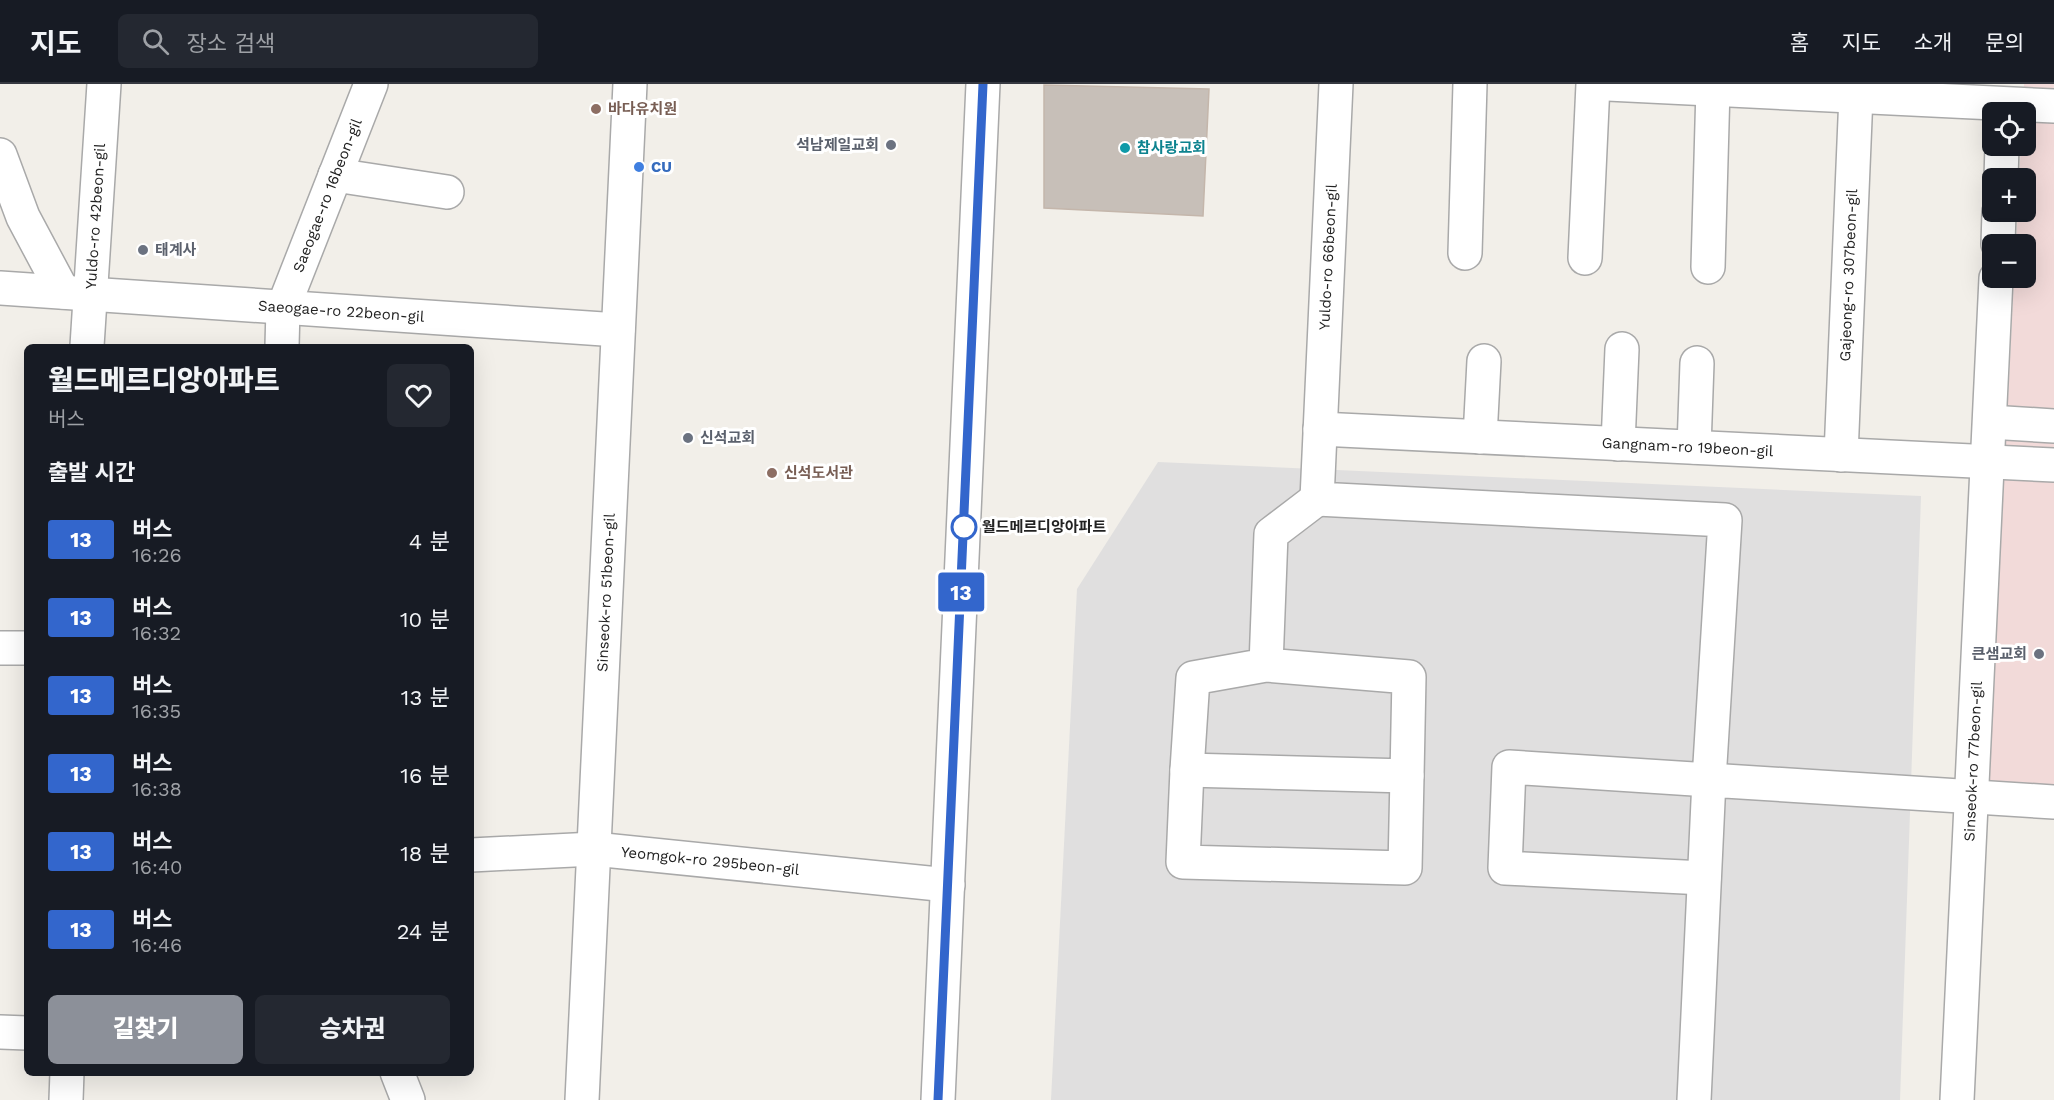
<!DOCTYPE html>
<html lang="ko">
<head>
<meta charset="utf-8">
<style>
	:root { --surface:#171b24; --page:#242831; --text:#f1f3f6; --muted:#9ea1a6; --line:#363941; --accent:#8c9099 }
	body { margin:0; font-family:"Work Sans","Noto Sans KR",sans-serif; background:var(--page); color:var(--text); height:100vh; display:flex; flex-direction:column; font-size:22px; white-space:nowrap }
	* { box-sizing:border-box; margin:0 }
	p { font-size:20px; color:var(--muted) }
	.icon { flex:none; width:33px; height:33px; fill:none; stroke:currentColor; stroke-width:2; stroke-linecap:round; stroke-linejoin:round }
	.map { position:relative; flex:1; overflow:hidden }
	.drawer { position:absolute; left:24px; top:260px; width:450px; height:732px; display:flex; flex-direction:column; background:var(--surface); border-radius:9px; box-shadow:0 6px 24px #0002 }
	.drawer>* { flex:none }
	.badge { padding:0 12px; border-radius:4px; font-size:21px; line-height:39px }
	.tools { position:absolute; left:1982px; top:18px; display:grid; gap:12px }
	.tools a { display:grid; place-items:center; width:54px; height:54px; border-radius:9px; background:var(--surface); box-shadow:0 6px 24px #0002; font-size:30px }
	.map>.badge { position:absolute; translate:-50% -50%; box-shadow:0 0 0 3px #fff }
	h2 { padding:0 24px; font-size:22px; line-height:54px }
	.round { display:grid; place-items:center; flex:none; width:63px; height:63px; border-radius:9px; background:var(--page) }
	.summary { display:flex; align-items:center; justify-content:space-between; height:102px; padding:0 24px }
	h1 { font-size:28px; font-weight:800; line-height:45px }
	.primary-button { display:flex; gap:12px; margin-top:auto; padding:12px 24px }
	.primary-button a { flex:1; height:69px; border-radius:9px; background:var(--accent); color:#fff; font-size:24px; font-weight:800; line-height:69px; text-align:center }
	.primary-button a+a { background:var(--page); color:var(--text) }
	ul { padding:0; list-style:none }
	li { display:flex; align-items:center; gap:18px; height:78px; padding:0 24px }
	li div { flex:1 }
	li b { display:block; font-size:22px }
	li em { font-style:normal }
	li .badge { min-width:66px; font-weight:700; text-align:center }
	header { display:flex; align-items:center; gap:36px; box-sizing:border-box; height:84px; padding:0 30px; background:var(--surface); border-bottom:2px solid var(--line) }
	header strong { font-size:28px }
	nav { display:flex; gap:33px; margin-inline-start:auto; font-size:21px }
	.search { width:420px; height:54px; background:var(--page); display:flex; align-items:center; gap:15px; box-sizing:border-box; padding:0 21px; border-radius:9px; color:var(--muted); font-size:22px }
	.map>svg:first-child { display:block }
	.residential { fill:#e0dfdf }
	.commercial { fill:#f2dad9 }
	.building { fill:#c7bfb8; stroke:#c4b6ab; stroke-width:1.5 }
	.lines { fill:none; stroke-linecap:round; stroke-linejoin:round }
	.minor-casing { stroke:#a9a9a9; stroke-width:36 }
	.minor { stroke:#fff; stroke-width:33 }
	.line-casing { stroke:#fff; stroke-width:14 }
	.line { stroke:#36c; stroke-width:9 }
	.education-dot { fill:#8d6e63; stroke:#fff; stroke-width:2 }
	.worship-dot { fill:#6b7280; stroke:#fff; stroke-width:2 }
	.culture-dot { fill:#0f9aa8; stroke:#fff; stroke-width:2 }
	.shop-dot { fill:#3f7fe0; stroke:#fff; stroke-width:2 }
	.stop-dot { fill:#fff; stroke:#36c; stroke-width:3 }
	.labels { text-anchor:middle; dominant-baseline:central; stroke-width:6; stroke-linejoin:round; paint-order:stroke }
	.education-label { font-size:15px; font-weight:bold; fill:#785e54; stroke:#fff; text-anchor:start }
	.worship-label { font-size:15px; font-weight:bold; fill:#5b616d; stroke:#fff; text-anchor:end }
	.culture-label { font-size:15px; font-weight:bold; fill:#0d838f; stroke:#fff; text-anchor:start }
	.shop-label { font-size:15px; font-weight:bold; fill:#366cbe; stroke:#fff; text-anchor:start }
	.street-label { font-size:15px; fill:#222; stroke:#fff }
	.stop-label { font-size:15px; font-weight:bold; fill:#222; stroke:#fff; text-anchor:start }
</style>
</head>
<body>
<header>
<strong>지도</strong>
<div class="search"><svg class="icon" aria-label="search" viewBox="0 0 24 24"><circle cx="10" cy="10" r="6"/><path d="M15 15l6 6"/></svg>장소 검색</div>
<nav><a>홈</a><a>지도</a><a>소개</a><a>문의</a></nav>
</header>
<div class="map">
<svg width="2054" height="1016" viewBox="0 0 2054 1016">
	<rect width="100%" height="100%" fill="#f2efe9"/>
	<path class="residential" d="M1158,378L1921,412L1900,1016H1051L1077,505Z"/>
	<path class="commercial" d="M2024,0H2054V707L1989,703L2014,194H2025V160H2016L2018,128H2025V94H2019L2021,62H2025Z"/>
	<path class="building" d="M1044,1L1209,5L1203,132L1044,124Z"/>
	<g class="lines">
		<defs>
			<g id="minor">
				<path d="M1336,0L1317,415L1725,436L1709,696L1509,683L1505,784L1704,794"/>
				<path d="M1608,0L2054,22"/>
				<path d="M0,71L23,133L63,208"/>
				<path d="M335,91L447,108"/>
				<path d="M2001,94L2002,62"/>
				<path d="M1998,160L1999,128"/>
				<path d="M1465,169L1470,0"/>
				<path d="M1585,174L1593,0"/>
				<path d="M1708,183L1713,4"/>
				<path id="s1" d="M0,204L618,246"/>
				<path id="s2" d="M87,262L104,0"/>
				<path id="s3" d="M282,262L283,224L371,0"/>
				<path d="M1990,338L2054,342"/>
				<path id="s4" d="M1320,345L2054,381"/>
				<path d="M1480,353L1484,277"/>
				<path d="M1618,360L1622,265"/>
				<path d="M1694,363L1697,279"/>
				<path id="s5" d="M1841,371L1856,11"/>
				<path d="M0,564H27"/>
				<path d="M1266,581L1409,593L1407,692L1187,686L1193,594L1266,581L1271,450L1317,415"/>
				<path d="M1187,686L1183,778L1405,784L1407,692"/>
				<path id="s6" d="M471,771L594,765L948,801"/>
				<path d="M0,948L27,949"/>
				<path d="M397,988L408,1016"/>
				<path d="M66,1016L67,988"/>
				<path id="s7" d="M582,1016L630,0"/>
				<path d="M938,1016L983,0"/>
				<path d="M1694,1016L1709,696L2054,718"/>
				<path id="s8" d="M1957,1016L1996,194"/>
			</g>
		</defs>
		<use href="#minor" class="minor-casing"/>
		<use href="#minor" class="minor"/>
	</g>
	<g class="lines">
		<defs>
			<path id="line" d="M938,1016L983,0"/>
		</defs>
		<use href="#line" class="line-casing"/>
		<use href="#line" class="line"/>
	</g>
	<g class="education-dot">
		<circle cx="596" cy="25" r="6"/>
		<circle cx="772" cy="389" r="6"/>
	</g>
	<g class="worship-dot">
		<circle cx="891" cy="61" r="6"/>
		<circle cx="143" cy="166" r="6"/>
		<circle cx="688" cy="354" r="6"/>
		<circle cx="2039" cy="570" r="6"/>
	</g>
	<circle class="culture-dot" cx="1125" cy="64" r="6"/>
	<circle class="shop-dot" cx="639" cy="83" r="6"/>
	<circle class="stop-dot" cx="964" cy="443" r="12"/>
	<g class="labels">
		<g class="education-label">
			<text x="608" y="25">바다유치원</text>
			<text x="784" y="389">신석도서관</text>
		</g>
		<g class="worship-label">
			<text x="879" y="61">석남제일교회</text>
			<text x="155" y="166" text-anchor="start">태계사</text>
			<text x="700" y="354" text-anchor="start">신석교회</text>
			<text x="2027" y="570">큰샘교회</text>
		</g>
		<g class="culture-label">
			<text x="1137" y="64">참사랑교회</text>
		</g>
		<g class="shop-label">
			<text x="651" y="83">CU</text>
		</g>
		<g class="street-label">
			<text stroke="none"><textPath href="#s3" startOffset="159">Saeogae-ro 16beon-gil</textPath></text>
			<text stroke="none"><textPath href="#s2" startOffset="130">Yuldo-ro 42beon-gil</textPath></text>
			<text transform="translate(1328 173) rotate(-87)">Yuldo-ro 66beon-gil</text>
			<text stroke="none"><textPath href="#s5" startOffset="180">Gajeong-ro 307beon-gil</textPath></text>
			<text stroke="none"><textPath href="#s1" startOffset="342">Saeogae-ro 22beon-gil</textPath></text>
			<text stroke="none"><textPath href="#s4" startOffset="368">Gangnam-ro 19beon-gil</textPath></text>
			<text stroke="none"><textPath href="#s7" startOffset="508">Sinseok-ro 51beon-gil</textPath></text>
			<text stroke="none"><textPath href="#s8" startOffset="339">Sinseok-ro 77beon-gil</textPath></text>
			<text stroke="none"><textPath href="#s6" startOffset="240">Yeomgok-ro 295beon-gil</textPath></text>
		</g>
		<g class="stop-label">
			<text x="982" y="443">월드메르디앙아파트</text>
		</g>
	</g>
</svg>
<div class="tools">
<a><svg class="icon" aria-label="locate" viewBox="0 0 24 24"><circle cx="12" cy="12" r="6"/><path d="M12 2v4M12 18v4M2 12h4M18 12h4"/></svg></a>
<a>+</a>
<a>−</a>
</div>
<b class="badge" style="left:961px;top:508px;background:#36c;color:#fff">13</b>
<section class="drawer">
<div class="summary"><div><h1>월드메르디앙아파트</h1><p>버스</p></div><a class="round"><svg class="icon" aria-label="heart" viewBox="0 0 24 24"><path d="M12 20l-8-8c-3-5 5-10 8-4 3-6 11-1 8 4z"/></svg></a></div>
<h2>출발 시간</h2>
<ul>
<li><span class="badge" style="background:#36c;color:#fff">13</span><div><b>버스</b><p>16:26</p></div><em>4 분</em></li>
<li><span class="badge" style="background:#36c;color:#fff">13</span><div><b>버스</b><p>16:32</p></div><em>10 분</em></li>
<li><span class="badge" style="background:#36c;color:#fff">13</span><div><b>버스</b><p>16:35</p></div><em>13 분</em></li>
<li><span class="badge" style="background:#36c;color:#fff">13</span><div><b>버스</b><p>16:38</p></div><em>16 분</em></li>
<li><span class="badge" style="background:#36c;color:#fff">13</span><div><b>버스</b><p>16:40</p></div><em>18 분</em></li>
<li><span class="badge" style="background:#36c;color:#fff">13</span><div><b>버스</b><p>16:46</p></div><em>24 분</em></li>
</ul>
<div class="primary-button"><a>길찾기</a><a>승차권</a></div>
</section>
</div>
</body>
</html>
